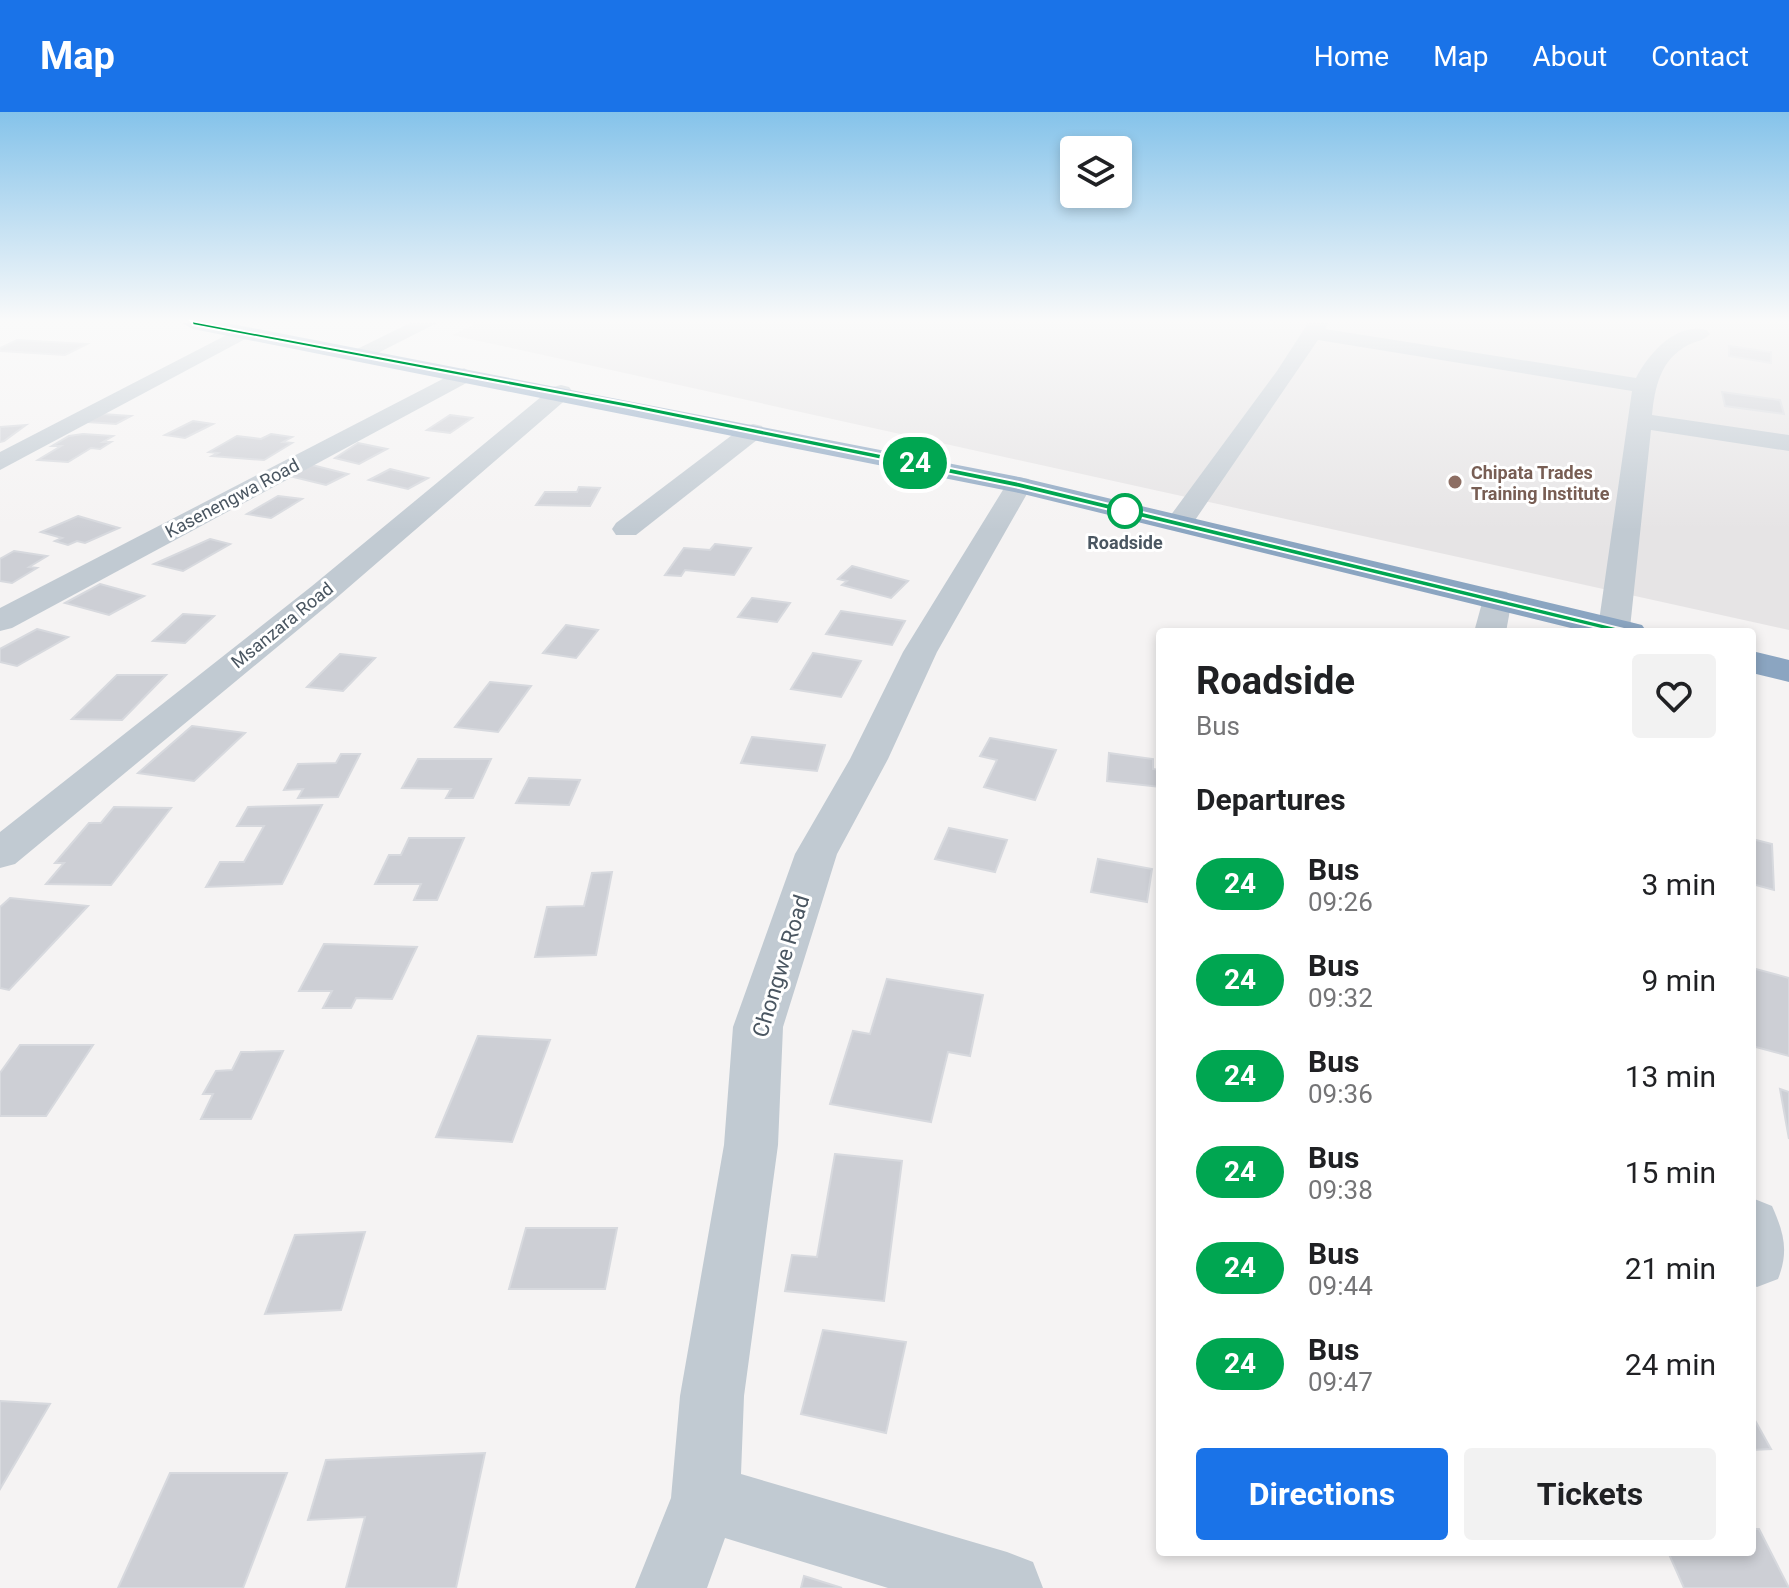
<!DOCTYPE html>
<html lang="en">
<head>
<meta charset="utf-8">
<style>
	:root { --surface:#fff; --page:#f2f2f2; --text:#202124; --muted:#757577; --accent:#1a73e8 }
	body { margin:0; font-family:Roboto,sans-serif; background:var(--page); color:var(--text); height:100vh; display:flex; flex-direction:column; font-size:30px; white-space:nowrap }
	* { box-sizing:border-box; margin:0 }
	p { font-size:26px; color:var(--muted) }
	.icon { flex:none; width:44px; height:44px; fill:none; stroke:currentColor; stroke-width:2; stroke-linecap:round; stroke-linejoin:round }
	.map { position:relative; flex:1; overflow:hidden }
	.drawer { position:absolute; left:1156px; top:516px; width:600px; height:928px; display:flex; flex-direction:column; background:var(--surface); border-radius:8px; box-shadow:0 4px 12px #0003 }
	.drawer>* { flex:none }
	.badge { padding:0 16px; border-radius:26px; font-size:28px; line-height:52px }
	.tools { position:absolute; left:1060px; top:24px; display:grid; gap:16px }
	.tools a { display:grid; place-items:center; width:72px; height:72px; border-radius:8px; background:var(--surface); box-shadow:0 4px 12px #0003; font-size:40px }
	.map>.badge { position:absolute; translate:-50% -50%; box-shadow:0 0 0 4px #fff }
	h2 { padding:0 40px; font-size:30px; line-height:72px }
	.round { display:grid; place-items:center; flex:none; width:84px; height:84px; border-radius:8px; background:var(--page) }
	.headline { display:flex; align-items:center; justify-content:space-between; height:136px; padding:0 40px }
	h1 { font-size:38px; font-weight:700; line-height:60px }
	.action { display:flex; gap:16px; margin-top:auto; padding:16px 40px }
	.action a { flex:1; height:92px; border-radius:8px; background:var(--accent); color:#fff; font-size:32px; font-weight:700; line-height:92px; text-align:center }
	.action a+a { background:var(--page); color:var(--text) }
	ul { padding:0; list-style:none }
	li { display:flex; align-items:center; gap:24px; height:96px; padding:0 40px }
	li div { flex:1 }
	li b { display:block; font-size:30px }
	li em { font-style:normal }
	li .badge { min-width:88px; font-weight:700; text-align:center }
	header { display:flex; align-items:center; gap:48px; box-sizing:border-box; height:112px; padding:0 40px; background:var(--accent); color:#fff }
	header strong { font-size:38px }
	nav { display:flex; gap:44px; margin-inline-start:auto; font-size:28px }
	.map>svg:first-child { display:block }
	.education { fill:#e6e4e5 }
	.building { fill:#cdcfd5; stroke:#d7d9de; stroke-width:2 }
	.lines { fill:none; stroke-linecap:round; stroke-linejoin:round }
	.minor { fill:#c1cad2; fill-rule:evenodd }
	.highway { fill:#8ba5c1; fill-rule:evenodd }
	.line { fill:#00a651; stroke:#fff; stroke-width:2 }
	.education-dot { fill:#8d6e63; stroke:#fff; stroke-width:3 }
	.stop-dot { fill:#fff; stroke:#00a651; stroke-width:4 }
	.labels { text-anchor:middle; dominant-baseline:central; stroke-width:6; stroke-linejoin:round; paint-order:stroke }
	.far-education-label { font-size:18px; font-weight:bold; fill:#785e54; stroke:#fff; text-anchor:start }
	.far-street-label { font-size:18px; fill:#4a5661; stroke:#fff }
	.far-stop-label { font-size:18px; font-weight:bold; fill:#4a5661; stroke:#fff }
	.street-label { font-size:22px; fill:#4a5661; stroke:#fff }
</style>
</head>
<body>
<header>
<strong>Map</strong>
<nav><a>Home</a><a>Map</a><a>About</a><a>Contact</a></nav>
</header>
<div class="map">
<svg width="1789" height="1476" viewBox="0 0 1789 1476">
	<rect width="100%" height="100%" fill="#f5f3f3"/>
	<path class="education" d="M478,211H1789V518L452,223Z"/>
	<g class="building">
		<path d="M17,228L87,232L65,243L0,239V236Z"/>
		<path d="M1729,234L1771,240V251L1729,244Z"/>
		<path d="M1722,280L1780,288L1784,302L1725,294Z"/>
		<path d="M102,302L131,304L116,312L87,310Z"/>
		<path d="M450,303L472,306L450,321L427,318Z"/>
		<path d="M193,309L213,312L185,326L165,323Z"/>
		<path d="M26,313L4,329L0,330V315Z"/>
		<path d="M83,322L113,324L103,330H111L100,337L91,336L68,350L38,348L61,334H52L69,324Z"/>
		<path d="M271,322L292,325L283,330L292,331L264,348L212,344L218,341L209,340L237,324L261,327Z"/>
		<path d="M358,331L387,337L359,352L335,346Z"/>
		<path d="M308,352L348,362L326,373L285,363Z"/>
		<path d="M390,357L428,366L408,377L369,368Z"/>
		<path d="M579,375L600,376L590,394L536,393L545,380H577Z"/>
		<path d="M278,384L302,387L271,406L247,402Z"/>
		<path d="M78,404L119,416L85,431L77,429L68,433L55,429L62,426L41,420Z"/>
		<path d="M210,427L230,432L183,459L154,452Z"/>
		<path d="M715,432L751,436L734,463L685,458L681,464L665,463L684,436L710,438Z"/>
		<path d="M14,439L47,444L29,455L37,456L12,471L0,469V447Z"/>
		<path d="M852,454L908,469L891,486L842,473L847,469L838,467Z"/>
		<path d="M100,472L144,484L109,503L65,491Z"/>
		<path d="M752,486L790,491L777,510L738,505Z"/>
		<path d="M841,499L905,509L892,533L826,522Z"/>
		<path d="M183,502L214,504L185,531L153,529Z"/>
		<path d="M566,513L598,518L576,546L543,541Z"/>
		<path d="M37,517L68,525L17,554L0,550V537Z"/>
		<path d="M813,541L861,549L841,585L791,577Z"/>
		<path d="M340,542L375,546L343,579L307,575Z"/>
		<path d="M117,563H166L122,608L72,607Z"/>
		<path d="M490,570L531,574L498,620L455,615Z"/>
		<path d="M192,614L245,621L194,669L138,661Z"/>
		<path d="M752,625L825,633L817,659L741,651Z"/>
		<path d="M990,626L1056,638L1035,688L984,675L997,648L980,644Z"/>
		<path d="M1109,641L1153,647V657L1160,658V675L1107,669Z"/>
		<path d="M341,642H360L338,685L298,686L303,677L284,678L298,652L336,651Z"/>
		<path d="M418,647H491L473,686H446L451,677L402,676Z"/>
		<path d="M529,666L580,668L569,693L516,691Z"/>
		<path d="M322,693L282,772L206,775L220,750H244L264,714H237L248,695Z"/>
		<path d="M114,695L171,696L111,773L46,772L64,751H55L89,711H101Z"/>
		<path d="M949,716L1007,728L995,760L935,747Z"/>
		<path d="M409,726H464L437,788H414L421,772H375L389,743H401Z"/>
		<path d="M1752,727L1772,732L1774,778L1752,772Z"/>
		<path d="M1098,747L1152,757L1147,790L1091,780Z"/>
		<path d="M612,760L596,843L535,845L547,795L584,794L592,761Z"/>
		<path d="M10,786L88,794L9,878L0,876V795Z"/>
		<path d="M324,832L417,835L392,887L356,886L351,896H323L332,879H299Z"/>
		<path d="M1752,856L1789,866V944L1752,934Z"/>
		<path d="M887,867L983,883L970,944L948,940L931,1010L830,992L853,919L870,922Z"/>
		<path d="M478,924L550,928L512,1030L436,1025Z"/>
		<path d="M20,933H93L46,1004H0V961Z"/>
		<path d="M283,939L251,1007H201L213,982H203L216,959L232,958L241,940Z"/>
		<path d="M1780,977L1789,980V1027Z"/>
		<path d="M835,1042L902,1049L884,1189L785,1179L792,1143L817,1145Z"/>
		<path d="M526,1116H617L605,1177H509Z"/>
		<path d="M365,1120L341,1198L265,1202L295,1123Z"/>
		<path d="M823,1218L906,1230L886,1321L801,1302Z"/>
		<path d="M0,1289L50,1292L0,1377Z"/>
		<path d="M1752,1303L1771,1337L1752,1338Z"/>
		<path d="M485,1341L456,1476H346L365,1405L308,1408L326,1348Z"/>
		<path d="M170,1361H287L243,1476H118Z"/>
		<path d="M1752,1417H1759L1789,1476H1684L1668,1440H1752Z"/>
		<path d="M804,1464L842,1476H801Z"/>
	</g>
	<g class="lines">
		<g class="minor">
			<path d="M410,211H437L366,247H350L347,242Z"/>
			<path d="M1308,211H1328L1325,217L1636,266C1649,241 1676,210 1707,218L1710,222C1704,229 1696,229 1688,233C1660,248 1655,275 1652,303L1789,323V339L1651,318L1630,516L1628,520H1600L1598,516L1632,279L1318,228L1189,417H1169L1165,411L1277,259Z"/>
			<path d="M242,215L249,217L252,221L249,225L0,358V340Z"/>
			<path d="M464,256L475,263L472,268L12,516L0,519V496Z"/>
			<path d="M561,273L569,275L573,280L569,285L334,488L15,752L0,756V720L312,474L553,275Z"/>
			<path d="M753,312L762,314L765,319L762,324L636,423H616L612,417L616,411L744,314Z"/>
			<path d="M1019,365L1029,367L1032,373L937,540L888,647L837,742L783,915L778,1033L744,1284L741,1362L1007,1440L1033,1450L1043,1476H888L725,1426L707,1476H635L671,1386L680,1284L724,1033L733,915L795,742L850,647L903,540L1006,373L1009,367Z"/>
			<path d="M1496,478L1507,480L1512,487L1506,520H1474L1485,480Z"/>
			<path d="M1752,1086L1772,1094C1784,1121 1789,1139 1778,1167L1757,1175L1752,1173Z"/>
		</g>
		<g class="highway">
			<path d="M182,211H227L1019,365L1630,510L1642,513L1647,520H1587L1019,381L193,217Z"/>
			<path d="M1752,539L1789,548V570L1752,561Z"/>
		</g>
	</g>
	<linearGradient id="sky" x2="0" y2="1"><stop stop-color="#85c3ea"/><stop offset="0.5" stop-color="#fafafa"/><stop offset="1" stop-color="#fafafa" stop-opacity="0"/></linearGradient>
	<rect width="1789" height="418" fill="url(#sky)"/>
	<path class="line" d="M191,209L629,291L1019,370L1636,520L1630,524L1019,376L629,296L193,213Z"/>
	<circle class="education-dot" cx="1455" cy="370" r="8"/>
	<circle class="stop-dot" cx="1125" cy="399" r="16"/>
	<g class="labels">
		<g class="far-education-label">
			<text x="1471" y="360">Chipata Trades<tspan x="1471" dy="21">Training Institute</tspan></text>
		</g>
		<g class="far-street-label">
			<text transform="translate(232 386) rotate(-28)">Kasenengwa Road</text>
			<text transform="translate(282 513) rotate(-39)">Msanzara Road</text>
		</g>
		<g class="far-stop-label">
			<text x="1125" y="430">Roadside</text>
		</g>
		<g class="street-label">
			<text transform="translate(781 854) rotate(-73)">Chongwe Road</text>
		</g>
	</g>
</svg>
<div class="tools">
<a><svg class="icon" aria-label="layers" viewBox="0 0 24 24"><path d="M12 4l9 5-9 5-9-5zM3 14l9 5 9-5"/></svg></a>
</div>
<b class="badge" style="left:915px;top:351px;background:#00a651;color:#fff">24</b>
<section class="drawer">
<div class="headline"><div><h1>Roadside</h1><p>Bus</p></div><a class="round"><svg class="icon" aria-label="heart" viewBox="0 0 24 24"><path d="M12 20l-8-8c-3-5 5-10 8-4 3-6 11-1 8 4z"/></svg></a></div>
<h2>Departures</h2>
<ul>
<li><span class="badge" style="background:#00a651;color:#fff">24</span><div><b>Bus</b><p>09:26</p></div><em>3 min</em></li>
<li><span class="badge" style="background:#00a651;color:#fff">24</span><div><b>Bus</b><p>09:32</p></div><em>9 min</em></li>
<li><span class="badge" style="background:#00a651;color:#fff">24</span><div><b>Bus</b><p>09:36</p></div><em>13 min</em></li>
<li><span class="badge" style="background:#00a651;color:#fff">24</span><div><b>Bus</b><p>09:38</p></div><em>15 min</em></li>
<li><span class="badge" style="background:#00a651;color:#fff">24</span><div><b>Bus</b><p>09:44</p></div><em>21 min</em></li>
<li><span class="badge" style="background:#00a651;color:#fff">24</span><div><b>Bus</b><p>09:47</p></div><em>24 min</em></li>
</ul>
<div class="action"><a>Directions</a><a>Tickets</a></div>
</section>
</div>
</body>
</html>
